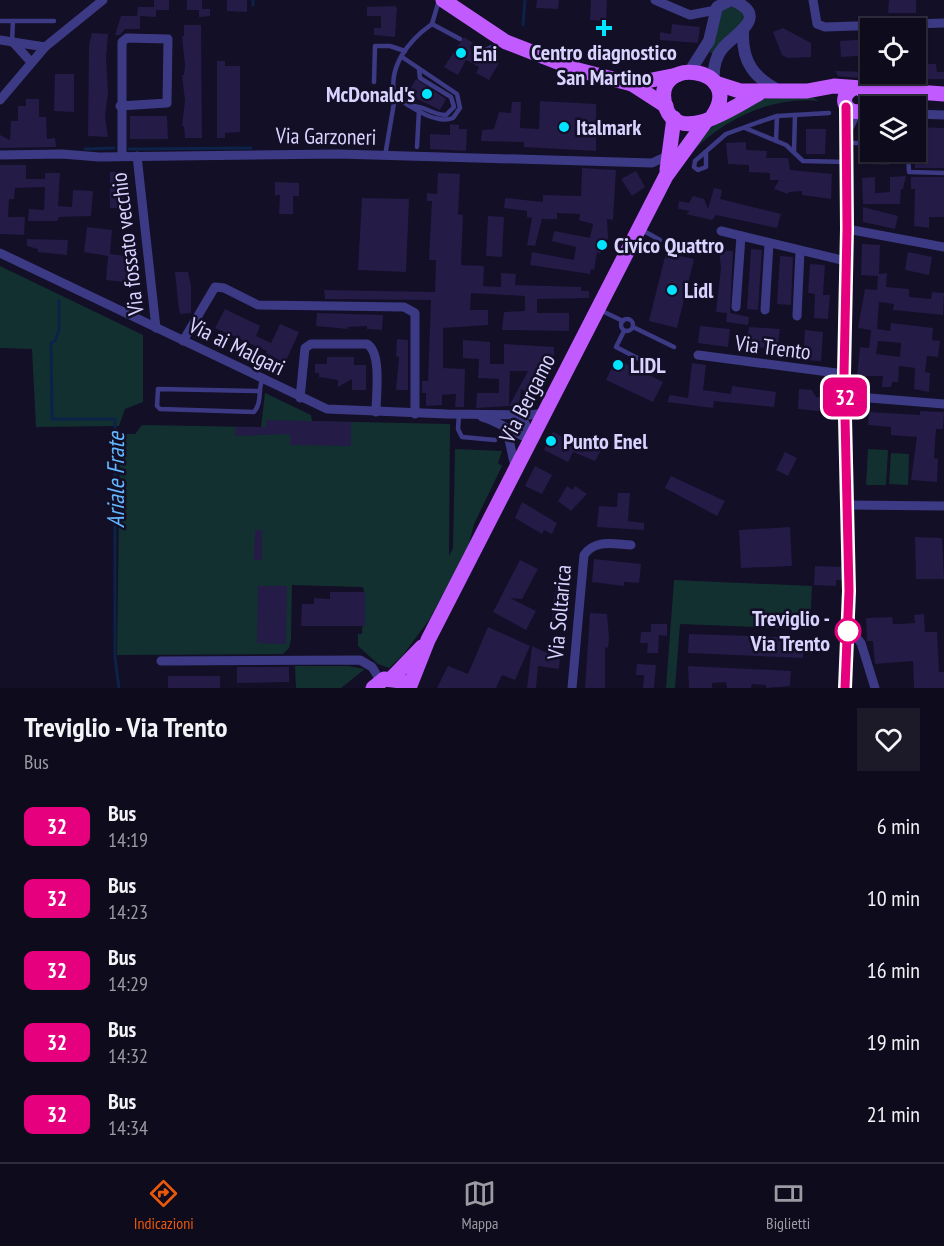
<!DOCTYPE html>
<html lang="it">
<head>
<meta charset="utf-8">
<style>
	:root { --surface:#0e0b1c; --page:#1c1929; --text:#f1f3f6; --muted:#9b9ba3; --line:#2e2b3b; --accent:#ea580c }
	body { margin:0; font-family:"PT Sans Narrow",sans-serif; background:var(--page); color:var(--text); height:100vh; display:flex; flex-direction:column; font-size:22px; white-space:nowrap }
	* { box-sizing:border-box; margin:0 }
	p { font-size:20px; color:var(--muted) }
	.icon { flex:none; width:33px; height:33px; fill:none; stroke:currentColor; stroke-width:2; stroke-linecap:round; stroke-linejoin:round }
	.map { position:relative; height:688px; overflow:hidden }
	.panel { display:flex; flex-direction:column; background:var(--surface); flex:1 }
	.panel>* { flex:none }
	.badge { padding:0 12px; border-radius:9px; font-size:21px; line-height:39px }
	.fabs { position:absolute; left:860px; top:18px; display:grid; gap:12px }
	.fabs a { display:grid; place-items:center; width:66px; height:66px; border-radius:0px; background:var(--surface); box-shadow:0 2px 4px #0004,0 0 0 2px var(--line); font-size:30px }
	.map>.badge { position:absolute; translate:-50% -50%; box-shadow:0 0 0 3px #fff }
	.round { display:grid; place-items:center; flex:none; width:63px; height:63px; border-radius:0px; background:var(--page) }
	.headline { display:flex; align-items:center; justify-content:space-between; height:102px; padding:0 24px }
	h1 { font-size:28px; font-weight:600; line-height:45px }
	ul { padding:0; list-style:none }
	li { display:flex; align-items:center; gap:18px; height:72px; padding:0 24px }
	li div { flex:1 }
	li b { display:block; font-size:22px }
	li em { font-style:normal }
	li .badge { min-width:66px; font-weight:700; text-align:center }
	.tabs { display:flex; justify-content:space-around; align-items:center; height:84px; border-top:2px solid var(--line); background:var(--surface); font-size:16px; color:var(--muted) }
	.tabs a { display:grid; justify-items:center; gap:3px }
	.tabs .current { color:var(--accent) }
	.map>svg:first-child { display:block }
	.green { fill:#12302f }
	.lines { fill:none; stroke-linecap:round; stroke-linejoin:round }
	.stream { stroke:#0c2248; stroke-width:3 }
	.building { fill:#241b47; fill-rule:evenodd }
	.service { stroke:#3d3a85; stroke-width:4.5 }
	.minor { stroke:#3d3a85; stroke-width:9 }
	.tertiary { stroke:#3d3a85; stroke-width:12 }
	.primary { stroke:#c25bff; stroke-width:15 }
	.line-casing { stroke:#fff; stroke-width:14 }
	.line { stroke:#e6007e; stroke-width:9 }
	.poi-dot { fill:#00e5ff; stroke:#130f26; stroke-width:2 }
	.stop-dot { fill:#fff; stroke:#e6007e; stroke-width:3 }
	.labels { text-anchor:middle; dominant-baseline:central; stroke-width:5; stroke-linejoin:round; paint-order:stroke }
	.poi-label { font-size:22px; font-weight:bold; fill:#d9d4ff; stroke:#130f26; text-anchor:start }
	.street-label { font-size:22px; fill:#d9d4ff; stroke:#130f26 }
	.stop-label { font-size:22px; font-weight:bold; fill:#d9d4ff; stroke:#130f26; text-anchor:end }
	.water-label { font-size:24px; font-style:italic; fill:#62b6ff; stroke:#130f26 }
</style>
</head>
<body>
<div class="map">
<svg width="944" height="688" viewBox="0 0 944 688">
	<rect width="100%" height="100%" fill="#130f26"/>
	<g class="green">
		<path d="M728,6L738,7L743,15L742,24L713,54L710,52L716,38L719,12Z"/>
		<path d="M812,97L819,101C773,96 725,118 693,151L707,131L720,121L762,99Z"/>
		<path d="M0,266L143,335V402L125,409L119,426L36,427L32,349L0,348Z"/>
		<path d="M265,393L311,415L312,421L450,424L449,556L453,548L455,449L502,451L498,463L502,466L474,524L468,548L429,620L403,655L389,668L378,664L358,646V634H362L364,589L362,587L292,585L291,639L289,648L283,654L117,655L120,434H135L142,425L261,427Z"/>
		<path d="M868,449L888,450L886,485H866Z"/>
		<path d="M891,453L909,454L908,485L889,484Z"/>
		<path d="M674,580L812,586L810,629L680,624L675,688H666Z"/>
		<path d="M295,666H348L365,669L341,688H296Z"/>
	</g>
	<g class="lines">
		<g class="stream">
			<path d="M253,5V0"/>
			<path d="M523,25L525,0"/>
			<path d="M85,149L114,148"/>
			<path d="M129,149L251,148"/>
			<path d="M59,301V330L55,341L51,343L52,419H115V658L119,688"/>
		</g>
	</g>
	<g class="building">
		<path d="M154,0H169V10H156V17L140,16V29H125L120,35H115L121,16H137L138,7H154Z"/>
		<path d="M187,0H202V9H210V16L199,17V10H187Z"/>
		<path d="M227,0H247V12L227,11Z"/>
		<path d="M537,0H559L558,9L536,8Z"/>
		<path d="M591,0H607L606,21L590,20Z"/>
		<path d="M889,0H916V13H888Z"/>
		<path d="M395,6L397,8L395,37L374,35V28H381V16H367V7Z"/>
		<path d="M672,24L700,27L698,43L660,40V32L671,34Z"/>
		<path d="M184,25H201L202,138H185L184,126H182L185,101L182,75H184L185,66L182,36H184Z"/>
		<path d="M783,28L811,43V57L788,58L782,55L773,32Z"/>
		<path d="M92,33L108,34L106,58L108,92L105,117L108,137L88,136L89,45Z"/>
		<path d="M464,37L473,43L470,47L472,51L499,63L489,80L476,73L479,67L466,60L458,75L444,67Z"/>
		<path d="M854,40H870V55L841,57L840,41Z"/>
		<path d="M217,61H225V66H240V132L225,133V138H217Z"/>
		<path d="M923,64H936L937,72H944V79H922Z"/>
		<path d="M835,71L870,72V79L838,76Z"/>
		<path d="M55,74H74V112L54,111Z"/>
		<path d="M416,79L446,99L440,110L407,94Z"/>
		<path d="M26,99H39V117H46L47,139L55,138L56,147L0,148V135L10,140L11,121H18V106H26Z"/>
		<path d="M540,101L596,104V151L524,147V142L481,141L482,130L494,129L499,112L511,113L512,102H521L520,128L539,129Z"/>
		<path d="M130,116H167L168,139H130Z"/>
		<path d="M450,124L459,125V129H467L466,151L430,149V134L450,135Z"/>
		<path d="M915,127L944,128V168H915Z"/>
		<path d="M806,129H826L825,154H806Z"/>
		<path d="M746,142V150L767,151L766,158H788L790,170L832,174L831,199L802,195V191L789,192L788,194L774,189L779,180H770V173L749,172V165L728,164L726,143Z"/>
		<path d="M867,152H889V165L867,164Z"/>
		<path d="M0,165H26V179H45V173H60L58,206L72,207L73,190L93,191L91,216L59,217L57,221H28L29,209L44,210L45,187L15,188L14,199H9L8,217H25L24,235L0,234Z"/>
		<path d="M582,168L616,170L613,220L607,219L608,238L600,254L597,252L594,270L591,269L590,274L530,265L532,252L574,260L576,247L552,241L554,231L590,238L593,224L579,220L580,214L557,213V219H542L535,246L527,245L532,218L527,217V211L504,208L505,198L543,202V195L581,196Z"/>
		<path d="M636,171L645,187L632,196L621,179Z"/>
		<rect x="110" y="172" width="14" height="36"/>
		<path d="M438,173L460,174L458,214L463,215L461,265L484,266L483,286L501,287V273L516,274L515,285L581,287V291H589V298L537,299V313H569V331L502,330L504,312L525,311V296L471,293L470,310H488V325L443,328V368L465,369L464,407H455L456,394L442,395V405L426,406V393H422V381H428L431,300L325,299L324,290L435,292L436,260H429L432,201H427V193L437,194Z"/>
		<path d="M906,176L903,189H901L900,204H863L862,178L875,177V193L890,192V177Z"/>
		<path d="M911,177H944V217H929V228L914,226L915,189H911Z"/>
		<path d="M275,182L299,183V196H293V214H279L280,195H275Z"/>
		<path d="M714,188L722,190L720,199L781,214L777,228L716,215L712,220L686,214L690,211L678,209L679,201L689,203L693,196L704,199L708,209Z"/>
		<path d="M362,198L409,199L406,272L358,270Z"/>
		<path d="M863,207L898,216L895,229L863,222Z"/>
		<path d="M488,216L504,217L502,257L486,256Z"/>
		<path d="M87,227L112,230L110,254L135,257L132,283L106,280L108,256L84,252Z"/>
		<path d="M27,239L68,240L67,255L38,252V249L27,246Z"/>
		<path d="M862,244L880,245L879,274L887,273L886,287L909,289V297L931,299L932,292L944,293L943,315L893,310L894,304L879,302L877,329L890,331L891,323L933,328L932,340L940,341L938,357L927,356L925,372L930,373L929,392L914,389L915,368L899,366L898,382H892L891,387H882L883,376H857L860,347L869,348L871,330L858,328L865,289L877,290L878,276L861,275ZM878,341L901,343L900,357L876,354Z"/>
		<path d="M751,249L762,250L758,310L747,309Z"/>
		<path d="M719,250L733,251L730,313L749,317L748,325L726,322L727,313L716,312L721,268Z"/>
		<path d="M908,252L932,257L929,275L905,270Z"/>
		<path d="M666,253L694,259L677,328L649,321Z"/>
		<path d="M780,256L793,257L791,305L777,304Z"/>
		<path d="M810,264L825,265L823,295H830L828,319L814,318L815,294L808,293Z"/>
		<path d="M175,272H188L191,286V313L180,314L179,310Z"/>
		<path d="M225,309L260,326L256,336L271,343L280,324L299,332L285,363L266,353L267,351L215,328Z"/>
		<path d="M317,313L383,315L382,330L367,329V326L348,327V329L316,326Z"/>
		<path d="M700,326L730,329L728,347L698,343Z"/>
		<path d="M749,327L780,329L778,345L770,344V348L746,347Z"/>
		<path d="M805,330L823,332L821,361L803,360Z"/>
		<path d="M397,339L408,340V390H396L399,357L396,356Z"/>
		<path d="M463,340L490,342V364H504V344L554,347V369H537L536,384L531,394L521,389L519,406H509L528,371H510L509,406L476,408L477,393H499V379L478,378L479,359L463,358Z"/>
		<path d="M327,357H354V365H366V390H352V379L338,387V380L319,377V373H315V364H327Z"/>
		<path d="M616,359L663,382L653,402L606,380Z"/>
		<path d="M692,363L706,365L703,390L731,394L732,386L776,392L774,407L714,401L713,408L667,402L670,395L688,398Z"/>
		<path d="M799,389L812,390L816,397L822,398L819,411L798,409Z"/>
		<path d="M920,411L944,412L943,429H936L934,458L938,459L937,482L911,480L917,437L891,435V427L868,425L869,412L920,415Z"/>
		<path d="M266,420L351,422V446L290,445V434L235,436L236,427H266Z"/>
		<path d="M553,432L587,450L590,444L601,450L595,461L573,452L568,462L544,450Z"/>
		<path d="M785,452L797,458L788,476L776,470Z"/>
		<path d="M535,466L552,475L542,494L525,486Z"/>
		<path d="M671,476L725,501L717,516L665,488Z"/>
		<path d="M567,486L572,490L575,486L587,494L571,511L558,501Z"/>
		<path d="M618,493H630L628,521L644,523V530L597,527L599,506L617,507Z"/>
		<path d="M522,502L557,523L552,534L544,530L542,534L515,518Z"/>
		<path d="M790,527L792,566L741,568L739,530Z"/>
		<path d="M255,530H262V560H254Z"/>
		<path d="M915,537L942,538L944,579H916Z"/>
		<path d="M594,559L641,564L639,583L624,582V586L592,582Z"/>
		<path d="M520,560L538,569L522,599L510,598L536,611L526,630L493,612Z"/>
		<path d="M815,566L842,567V580H836V586L814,585Z"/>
		<path d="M258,586H287L286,644L257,643Z"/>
		<path d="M555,589L567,590L564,622L552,621Z"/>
		<path d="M330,592H365V626H301L302,604H314V598L330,599Z"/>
		<path d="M590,613L607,614L609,638L608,648L605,647V688H585Z"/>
		<path d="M924,614L925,632H937L939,672H944V688H914L913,661L875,664L873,641H867L866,618L892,617L893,624H900L915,623L914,615Z"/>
		<path d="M651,624H667V636L659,635L658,653H647L648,643H640L641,632H651Z"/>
		<path d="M488,627L530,646L515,680L502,675L496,688H437L448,666L468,674Z"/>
		<path d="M689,634L804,638L803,658L688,653Z"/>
		<path d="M532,646L560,659L559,669L538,666L536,688H527Z"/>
		<path d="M637,664L656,665L654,688H643L644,675H636Z"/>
		<path d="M688,666L791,671L790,686L766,688V685L752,684L751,688H727L726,682L712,683V688H689Z"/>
		<path d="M237,667H289V682L237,683Z"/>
		<rect x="168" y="676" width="52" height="12"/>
	</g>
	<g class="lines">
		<g class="service">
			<path d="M439,0L432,24L460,39"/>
			<path d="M0,21H54"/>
			<path d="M12,41L13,21"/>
			<path d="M474,47L482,51L502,43"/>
			<path d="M402,57L457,94L460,108L453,118C435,125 410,106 395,97C387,67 409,40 432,24"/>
			<path d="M374,82L375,46H390L405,51"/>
			<path d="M411,106C424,105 432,115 446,115L454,107L451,97L420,78L419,70"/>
			<path d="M745,128L786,145L803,161L846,162"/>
			<path d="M776,141L777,116"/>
			<path d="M846,143H861"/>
			<path d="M417,147L419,110"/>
			<path d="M794,151L795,115"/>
			<path d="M706,152V167L698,170L694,167L695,161L726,134L759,122L777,116L829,113"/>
			<path d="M908,152L909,172L944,173"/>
			<path d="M385,156L395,97"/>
			<path d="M642,230L660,240"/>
			<path d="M600,310L623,321"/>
			<circle cx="627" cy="325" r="6"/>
			<path d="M633,327L674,347"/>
			<path d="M624,331L616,347L651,365"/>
			<path d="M258,391L158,389L157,406L160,409L254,412C262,403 258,391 262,380"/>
			<path d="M459,414L458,429L462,437L495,440"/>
		</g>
		<g class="minor">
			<path d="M655,0L690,15L716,10"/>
			<path d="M813,0L817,24L825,27L944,23"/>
			<path d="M0,40L45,47"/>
			<path d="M12,41L30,61"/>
			<path d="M0,100L45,47L103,0"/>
			<path d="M120,106L167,103L168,39L127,38L122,42V156"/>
			<path d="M915,114L944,115"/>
			<path d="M847,132L857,112"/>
			<path d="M0,155L62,154L99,157L338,154L652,163L669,155"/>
			<path d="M137,156L156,328"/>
			<path d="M847,229L944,247"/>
			<path d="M721,231L846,261"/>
			<path d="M0,253L327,409L447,414L530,415L544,413"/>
			<path d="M736,307L741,236"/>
			<path d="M765,310L769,243"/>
			<path d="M797,316L800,251"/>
			<path d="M183,341L215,287L224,288L258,305L404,307L415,313V414"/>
			<path d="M698,355L844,374"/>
			<path d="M845,396L944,404"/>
			<path d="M300,398L305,348L311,344H367C382,352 376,395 376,412"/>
			<path d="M482,417C499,421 513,434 531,439L525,423L513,415"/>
			<path d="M504,428C512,440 510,454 516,467"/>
			<path d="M848,505L944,506"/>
			<path d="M848,627L861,643L875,688"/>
			<path d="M161,661L360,660L372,667L380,680"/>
			<path d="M572,688L584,555C595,539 613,544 631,545"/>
			<path d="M845,688L849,591L844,374L847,229L846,107"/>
		</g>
		<g class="tertiary">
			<path d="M743,33C742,62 754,78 780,91"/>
			<path d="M690,71L709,41L717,7L731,0"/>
			<path d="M714,82C713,70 714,59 722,49C731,36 773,17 732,0"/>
		</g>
		<g class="primary">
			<path d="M443,0L506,42L578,70L632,84L666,106"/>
			<path d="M715,83L740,91H807L834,86L944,94"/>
			<path d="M632,84L677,75"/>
			<path d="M852,89C837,98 847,117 863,110L868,101L867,95L862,90"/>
			<path d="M867,105L905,97"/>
			<path d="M712,117C748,65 647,54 666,108C680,146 736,105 758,94"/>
			<path d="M667,170L674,118"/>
			<path d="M392,678L422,647"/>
			<path d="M373,688L384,679L401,681"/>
			<path d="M409,688L428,640L666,176L706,121"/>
		</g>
	</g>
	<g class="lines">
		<defs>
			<path id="line" d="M845,688L849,591L844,374L847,229L846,107"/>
		</defs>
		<use href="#line" class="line-casing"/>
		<use href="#line" class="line"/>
	</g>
	<g class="poi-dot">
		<path d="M601 19h6v6h6v6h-6v6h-6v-6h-6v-6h6z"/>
		<circle cx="461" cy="53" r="6"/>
		<circle cx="427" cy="94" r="6"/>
		<circle cx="564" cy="127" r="6"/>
		<circle cx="602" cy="245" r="6"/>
		<circle cx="672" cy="290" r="6"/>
		<circle cx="618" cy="365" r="6"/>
		<circle cx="551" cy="441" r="6"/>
	</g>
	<circle class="stop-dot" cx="848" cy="631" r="12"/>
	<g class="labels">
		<g class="poi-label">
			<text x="604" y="52" text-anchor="middle">Centro diagnostico<tspan x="604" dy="25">San Martino</tspan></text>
			<text x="473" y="53">Eni</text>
			<text x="415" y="94" text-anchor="end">McDonald's</text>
			<text x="576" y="127">Italmark</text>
			<text x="614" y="245">Civico Quattro</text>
			<text x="684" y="290">Lidl</text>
			<text x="630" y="365">LIDL</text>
			<text x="563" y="441">Punto Enel</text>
		</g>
		<g class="street-label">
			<text transform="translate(326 136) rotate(1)">Via Garzoneri</text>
			<text transform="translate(127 244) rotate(-97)">Via fossato vecchio</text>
			<text transform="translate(237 346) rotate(26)">Via ai Malgari</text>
			<text transform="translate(773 347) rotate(7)">Via Trento</text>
			<text transform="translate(527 398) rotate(-63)">Via Bergamo</text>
			<text transform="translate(559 612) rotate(-85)">Via Soltarica</text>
		</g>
		<g class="stop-label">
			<text x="830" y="618">Treviglio -<tspan x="830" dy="25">Via Trento</tspan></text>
		</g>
		<g class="water-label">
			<text transform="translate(115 480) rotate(-90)">Ariale Frate</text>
		</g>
	</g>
</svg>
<div class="fabs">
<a><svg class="icon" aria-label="locate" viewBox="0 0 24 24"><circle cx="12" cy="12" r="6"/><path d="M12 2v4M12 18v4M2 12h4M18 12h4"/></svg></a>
<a><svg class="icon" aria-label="layers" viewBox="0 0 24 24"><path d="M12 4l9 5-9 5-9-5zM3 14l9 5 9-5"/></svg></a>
</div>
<b class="badge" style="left:845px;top:397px;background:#e6007e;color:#fff">32</b>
</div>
<section class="panel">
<div class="headline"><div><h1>Treviglio - Via Trento</h1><p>Bus</p></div><a class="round"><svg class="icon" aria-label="heart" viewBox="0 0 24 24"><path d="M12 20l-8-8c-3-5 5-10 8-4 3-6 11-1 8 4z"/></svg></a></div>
<ul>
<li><span class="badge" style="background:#e6007e;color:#fff">32</span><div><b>Bus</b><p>14:19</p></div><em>6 min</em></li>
<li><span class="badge" style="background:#e6007e;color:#fff">32</span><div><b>Bus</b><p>14:23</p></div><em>10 min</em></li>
<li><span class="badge" style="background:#e6007e;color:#fff">32</span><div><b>Bus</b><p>14:29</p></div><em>16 min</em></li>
<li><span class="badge" style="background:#e6007e;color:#fff">32</span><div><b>Bus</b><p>14:32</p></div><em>19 min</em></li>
<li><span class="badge" style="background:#e6007e;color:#fff">32</span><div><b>Bus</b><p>14:34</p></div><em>21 min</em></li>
</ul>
</section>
<nav class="tabs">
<a class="current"><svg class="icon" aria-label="directions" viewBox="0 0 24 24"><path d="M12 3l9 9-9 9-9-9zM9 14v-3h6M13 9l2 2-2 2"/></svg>Indicazioni</a>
<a><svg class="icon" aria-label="map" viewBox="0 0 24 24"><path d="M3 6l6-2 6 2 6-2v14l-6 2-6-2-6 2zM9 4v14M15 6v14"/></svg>Mappa</a>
<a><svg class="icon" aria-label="tickets" viewBox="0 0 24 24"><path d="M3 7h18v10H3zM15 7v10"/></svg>Biglietti</a>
</nav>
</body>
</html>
